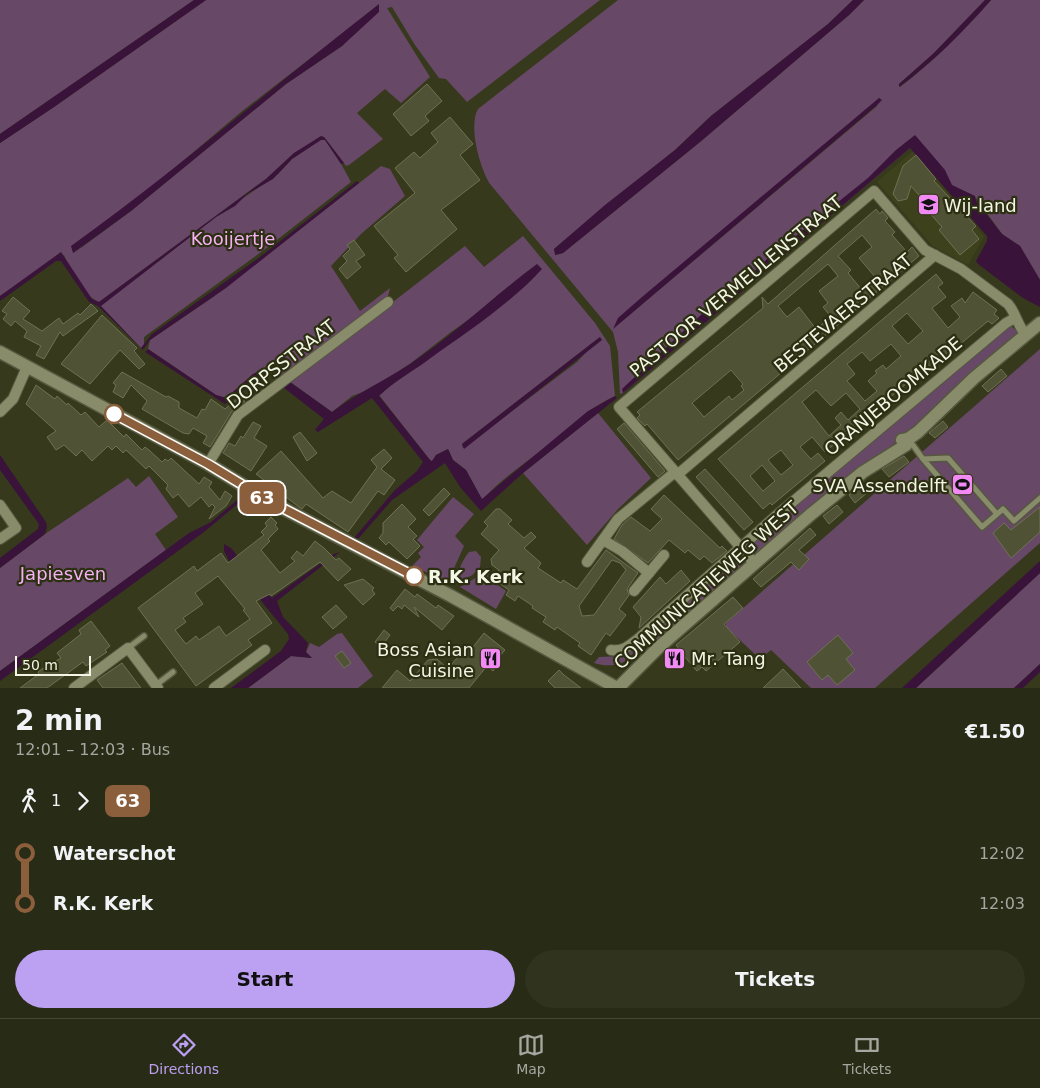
<!DOCTYPE html>
<html lang="en">
<head>
<meta charset="utf-8">
<style>
	:root { --surface:#282b15; --page:#30331e; --text:#f1f3f6; --muted:#a5a7a0; --line:#444734; --accent:#bca0f2 }
	body { margin:0; font-family:"DejaVu Sans",sans-serif; background:var(--page); color:var(--text); height:100vh; display:flex; flex-direction:column; font-size:19px; white-space:nowrap }
	* { box-sizing:border-box; margin:0 }
	p { font-size:16px; color:var(--muted) }
	.icon { flex:none; width:28px; height:28px; fill:none; stroke:currentColor; stroke-width:2; stroke-linecap:round; stroke-linejoin:round }
	.map { position:relative; height:688px; overflow:hidden }
	.sheet { display:flex; flex-direction:column; background:var(--surface); flex:1 }
	.sheet>* { flex:none }
	.badge { padding:0 10px; border-radius:8px; font-size:18px; line-height:32px }
	.scale { position:absolute; left:15px; bottom:12px; width:76px; box-sizing:border-box; padding-left:5px; border:2px solid #f3f6e4; border-top:0; font-size:14px; line-height:18px; white-space:nowrap; color:#f3f6e4; -webkit-text-stroke:4px #2c2f12; paint-order:stroke }
	.map>.badge { position:absolute; translate:-50% -50%; box-shadow:0 0 0 2px #fff }
	.legs { display:flex; align-items:center; gap:8px; height:55px; padding:0 15px; font-size:16px }
	.legs p { margin-inline-start:auto }
	.head { display:flex; align-items:center; justify-content:space-between; height:85px; padding:0 15px }
	h1 { font-size:28px; font-weight:700; line-height:38px }
	.cta { display:flex; gap:10px; margin-top:auto; padding:10px 15px }
	.cta a { flex:1; height:58px; border-radius:30px; background:var(--accent); color:#111; font-size:20px; font-weight:700; line-height:58px; text-align:center }
	.cta a+a { background:var(--page); color:var(--text) }
	ul { padding:0 15px; list-style:none }
	li { display:flex; align-items:center; gap:18px; height:50px; font-size:19px }
	li i { display:grid; place-items:center; width:8px; height:100%; margin:0 6px; background:currentColor }
	li i::after { content:''; width:12px; height:12px; margin:-6px; border:4px solid; border-radius:50%; background:var(--surface) }
	li p { margin-inline-start:auto }
	li:first-child i { background:linear-gradient(#0000 50%,currentColor 0) }
	li:last-child i { background:linear-gradient(currentColor 50%,#0000 0) }
	.dock { display:flex; justify-content:space-around; align-items:center; height:70px; border-top:1px solid var(--line); background:var(--surface); font-size:14px; color:var(--muted) }
	.dock a { display:grid; justify-items:center; gap:2px }
	.dock .on { color:var(--accent) }
	.map>svg:first-child { display:block }
	.built { fill:#3e421c }
	.green { fill:#684867; fill-rule:evenodd }
	.water { fill:#39133a }
	.building { fill:#4f5234; stroke:#6e7252; fill-rule:evenodd }
	.lines { fill:none; stroke-linecap:round; stroke-linejoin:round }
	.service-casing { stroke:#55583e; stroke-width:8 }
	.minor-casing { stroke:#55583e; stroke-width:12 }
	.tertiary-casing { stroke:#55583e; stroke-width:15 }
	.service { stroke:#888c6b; stroke-width:5 }
	.minor { stroke:#888c6b; stroke-width:10 }
	.tertiary { stroke:#888c6b; stroke-width:12 }
	.line-1-casing { stroke:#fff; stroke-width:11 }
	.line-1 { stroke:#8b5e3c; stroke-width:8 }
	.stop-1-dot { fill:#fff; stroke:#8b5e3c; stroke-width:2.5 }
	.labels { text-anchor:middle; dominant-baseline:central; stroke-width:4.5; stroke-linejoin:round; paint-order:stroke }
	.poi-label { font-size:18px; fill:#f3f6e4; stroke:#2c2f12; text-anchor:start }
	.park-label { font-size:18px; fill:#f4b2f3; stroke:#2c2f12 }
	.street-label { font-size:18px; fill:#f3f6e4; stroke:#2c2f12 }
	.stop-label { font-size:18px; font-weight:bold; fill:#f3f6e4; stroke:#2c2f12; text-anchor:start }
</style>
</head>
<body>
<div class="map">
<svg width="1040" height="688" viewBox="0 0 1040 688">
	<rect width="100%" height="100%" fill="#36391c"/>
	<path class="built" d="M913,151L984,236L968,265L933,246L877,182Z"/>
	<g class="green">
		<path d="M0,0H194L0,134Z"/>
		<path d="M206,0H600L467,102L446,79L439,78L415,45L392,7L387,8L430,77L401,103L385,89L357,113L383,139L349,165L346,166L324,137L294,153L266,179L99,302C84,296 69,270 64,255L0,296V143L54,107ZM379,5L342,46L286,84L131,211L74,253L241,112Z"/>
		<path d="M618,0H853L828,24L711,116L675,150L554,249L556,255L563,253L700,142L849,15L864,0H985L934,53L899,84L900,87C933,62 963,32 991,0H1040V280L1020,246L1002,234L976,198L963,195L910,148L623,393L620,394L618,352L613,332L490,184C480,168 468,126 478,109ZM880,98L877,106L614,328L700,249Z"/>
		<path d="M321,139L325,140L339,160L351,182L268,247L144,337V345L141,348L100,306L216,217L278,174L292,159Z"/>
		<path d="M381,166L390,169L405,196L361,234L331,266L360,311L390,288L387,300L279,383L269,371L253,374L227,398L216,395L148,349L150,340L213,297Z"/>
		<path d="M523,236L595,323L610,346L615,396C590,407 573,426 551,443C528,461 502,478 482,500L466,470L453,460L448,449L436,455L432,462L430,460L379,395C414,367 453,341 489,314C507,301 528,286 541,269L451,332L411,363L371,389L352,396L332,412L290,382L465,246L484,267ZM600,337L577,362L463,448L462,444Z"/>
		<path d="M1011,326L1017,331V336L930,416L826,496L756,555L748,548L750,544Z"/>
		<path d="M1040,349V543L875,688H811L771,650L760,659L726,627V623Z"/>
		<path d="M598,413L651,478L618,509L587,545L523,473Z"/>
		<path d="M149,476L178,517L155,534L166,550L0,671V568L45,534L128,478L136,487Z"/>
		<path d="M453,497L474,514L455,536L464,546L455,566L451,583L412,566L421,557L418,553L424,547L417,540Z"/>
		<path d="M476,551L481,557L480,568L471,576L458,580C458,569 462,561 469,552Z"/>
		<path d="M736,557L745,559L746,563C731,577 658,646 643,645L646,636Z"/>
		<path d="M487,567L490,571L488,576L492,581L506,591L496,609L460,587L477,577Z"/>
		<path d="M1040,573V664L1014,688H916Z"/>
		<path d="M342,633L373,676L358,688H248L291,656L312,658L306,652L310,643L319,647L337,634Z"/>
		<path d="M638,641C633,664 614,669 594,663L599,657L622,656Z"/>
	</g>
	<g class="water">
		<path d="M194,0H206L54,107L0,143V134Z"/>
		<path d="M853,0H864L849,15L700,142L563,253L555,255L554,249L605,205L675,150L711,116L828,24Z"/>
		<path d="M985,0H991C963,32 933,62 899,87V84L934,53Z"/>
		<path d="M379,4V12L342,46L286,84L131,211L73,253L71,246C177,170 276,84 379,4Z"/>
		<path d="M879,98L882,100L877,105L613,329L618,318L642,297Z"/>
		<path d="M915,135L945,170L952,185L975,196L976,201L1002,234L1020,246L1040,280V307L1023,298L978,264L976,261L987,241V236L910,148L623,393L622,389L703,313L741,287L761,264L868,178L896,150Z"/>
		<path d="M321,136L324,137L344,163L341,164L325,140H321L292,159L273,179L247,194L235,206L216,217L101,306L141,348L152,334L260,257L357,181L359,183L226,288L150,340L143,350L98,306L89,302L61,261H56L0,301V296L61,252L92,299L99,302L266,179L294,153Z"/>
		<path d="M537,264L542,269C510,304 467,332 428,360C412,372 394,381 379,396L430,460L432,461L436,455L448,449L453,460L466,470L482,499L588,411L615,396L617,398L523,473L481,511L460,487L445,463L392,500L358,539L354,538L395,490L417,471L423,462L372,398L318,432L315,430L324,419L283,387L290,382L332,412C357,393 384,381 410,364C454,335 495,295 537,264Z"/>
		<path d="M600,337L602,340L464,449L462,444Z"/>
		<path d="M148,349L216,395L226,398L253,374L269,366L272,370L225,404L145,352Z"/>
		<path d="M0,455L46,522L47,527L45,534L0,568V558L38,529L39,524L0,470Z"/>
		<path d="M243,495L246,497L204,532L0,681V671L189,533L211,522Z"/>
		<path d="M224,544L231,548L272,598L334,554L340,552L277,601L283,617L308,643L306,652L312,658L291,656L248,688H231L281,651L289,639L288,634L229,561L224,551Z"/>
		<path d="M1040,561V573L916,688H902Z"/>
		<path d="M1040,664V672L1023,688H1014Z"/>
	</g>
	<g class="building">
		<path d="M427,84L442,101L425,116L429,121L411,136L393,114Z"/>
		<path d="M450,117L473,144L460,155L480,180L441,210L457,229L406,272L394,258L398,255L374,226L415,193L395,168L414,152L420,158L438,142L431,133Z"/>
		<path d="M916,155L936,179L934,181L976,226L972,230L979,239L960,255L939,230L942,227L929,212L932,210L911,186L907,199L898,201L893,194L903,166Z"/>
		<path d="M876,209L880,214L882,211L888,218L885,221L895,232L892,235L907,252L912,247L919,256L678,460L647,424L645,426L637,418L640,415L637,412L763,308L762,297L768,304ZM862,235L872,247L859,258L876,278L862,290L848,273L851,270L838,256ZM828,264L838,276L819,291L828,303L823,307L831,317L816,329L799,307L787,317L778,306ZM731,370L743,384L741,386L744,390L732,400L729,396L704,417L692,403Z"/>
		<path d="M354,240L365,255L356,261L361,267L347,279L339,269L347,261L343,256L350,249L347,245Z"/>
		<path d="M936,274L943,283L938,287L946,297L932,308L948,328L960,317L951,306L962,298L965,303L973,292L997,310L994,314L999,318L992,324L988,321L922,376L919,373L825,452L812,437L800,447L811,459L818,453L825,461L772,505L770,503L763,509L718,459ZM907,313L923,331L908,344L892,326ZM891,344L901,356L886,369L883,365L875,371L877,373L868,381L877,391L865,401L847,381L855,374L847,364L862,352L870,361ZM816,390L831,406L846,393L860,409L848,420L841,412L835,418L841,425L829,436L802,402ZM781,450L793,465L781,475L768,460ZM762,465L775,481L763,491L750,476Z"/>
		<path d="M13,297L30,311L23,319L42,331L59,318L63,324L78,313L80,315L91,304L98,311L63,336L60,332L44,359L36,355L41,346L24,337L27,331L15,321L11,326L3,319L7,314L2,311Z"/>
		<path d="M102,315L137,348L134,351L145,364L139,369L120,350L90,384L61,364Z"/>
		<path d="M1001,369L1007,376L988,392L982,386Z"/>
		<path d="M122,372L166,397L168,396L179,402V408L197,418L202,409L205,410L211,399L225,409L240,396L245,401L232,411L210,447L203,443L207,436L193,428L189,434L183,433L142,409L147,401L131,385L123,398L113,392L116,385L113,383Z"/>
		<path d="M36,385L55,399L57,396L67,405L68,403L81,415L85,412L99,427L107,420L124,437L126,434L142,450L145,447L149,450L162,462L165,459L168,461L171,458L199,484L204,477L212,482L209,487L220,500L225,491L232,496L226,506L209,519L215,507L212,504L209,507L201,497L189,507L178,494L173,498L166,489L168,485L149,466L146,469L126,450L123,453L116,446L112,450L108,446L92,461L82,450L76,456L64,445L56,450L47,437L56,431L26,404Z"/>
		<path d="M943,421L948,427L935,438L929,433Z"/>
		<path d="M253,422L261,426L254,438L267,446L251,471L223,453L229,443L235,446L241,436L243,438Z"/>
		<path d="M624,423L665,471L658,477L617,429Z"/>
		<path d="M300,432L317,453L307,461L293,437Z"/>
		<path d="M384,449L392,458L381,469L395,480L384,495L378,491L348,532L306,504L302,509L299,507L256,474L281,451L323,498L332,491L351,503L377,467L371,460Z"/>
		<path d="M904,456L909,462L889,477L882,469Z"/>
		<path d="M705,469L753,522L744,530L696,477Z"/>
		<path d="M862,485L868,492L855,503L849,495Z"/>
		<path d="M444,488L450,494L429,516L423,510Z"/>
		<path d="M664,495L720,548L722,546L727,551L712,563L704,556L700,560L688,550L685,553L669,540L648,563L614,539L622,525L631,517L650,531L662,519L651,509Z"/>
		<path d="M402,504L416,519L408,527L417,536L413,539L420,546L407,559L389,542L386,545L379,538L383,533V523Z"/>
		<path d="M837,505L843,512L829,524L823,516Z"/>
		<path d="M1040,507V532L1011,558L993,533L1004,523L1011,530Z"/>
		<path d="M496,509H500L512,520L508,524L524,538L531,532L536,537L524,548L541,563L538,568L561,583L563,580L577,589L606,550L638,573L627,589L629,595L619,609L626,615L610,636L606,633L591,655L578,646L580,643L557,627L555,630L543,622L546,617L532,608L533,606L518,596L515,601L506,595L509,590L493,579L499,570L492,565L491,559L499,550L481,534L488,526L484,522ZM612,560L620,563L626,570L594,615L582,616L579,606Z"/>
		<path d="M271,517L277,523L275,525L278,529L268,539L270,541L261,550L280,573L295,561L291,558L297,551L303,556L315,541L324,548L336,560L339,558L351,569L338,581L320,562L271,596L270,594L256,601L272,623L248,640L252,645L196,686L138,608L194,566L197,571L221,553L228,563L264,535L261,532L267,526L265,523ZM218,576L245,609L243,610L250,619L226,636L219,626L199,640L196,636L186,644L175,630L186,622L183,618L203,604L195,593Z"/>
		<path d="M810,528L816,535L799,550L809,559L799,570L791,562L761,587L753,579Z"/>
		<path d="M681,570L690,581L639,628L641,617L633,607L660,577L666,584Z"/>
		<path d="M363,579L374,588L372,590L375,594L363,605L344,585Z"/>
		<path d="M405,589L415,597L417,594L436,608L438,605L454,616L442,630L414,607L419,617L404,605L402,609L398,606L393,611L390,608Z"/>
		<path d="M733,597L743,608L724,624L740,642L706,671L702,667L697,671L685,657L676,665L669,656L678,648L676,645Z"/>
		<path d="M336,605L347,617L333,629L322,617Z"/>
		<path d="M91,621L110,646L105,650L107,652L86,666L83,662L47,688H20L39,674L38,672L42,669L61,658L57,653L81,634L79,630Z"/>
		<path d="M384,630L390,635L381,647L375,642Z"/>
		<path d="M484,633L505,650L498,658L501,661L493,671L487,666L469,688H382L397,670L410,681L428,660L437,659L448,669L465,648L468,650L471,646L473,647Z"/>
		<path d="M838,635L853,653L846,659L855,670L837,685L828,675L822,680L807,662Z"/>
		<path d="M342,651L351,663L344,668L335,656Z"/>
		<path d="M122,663L141,688H103L97,680Z"/>
		<path d="M783,669L801,688H763Z"/>
		<path d="M559,670L564,675L581,688H555L548,681Z"/>
	</g>
	<g class="lines">
		<defs>
			<g id="service">
				<path d="M910,441L923,459"/>
				<path d="M997,514L948,458L923,459L982,527L1003,509L1014,521L1040,498"/>
				<path d="M128,648L144,636"/>
				<path d="M156,685L173,672"/>
			</g>
			<g id="minor">
				<path d="M0,412L13,399L27,367"/>
				<path d="M208,464L238,415L388,302"/>
				<path d="M677,475L935,255"/>
				<path d="M0,505L16,528L0,539"/>
				<path d="M603,540L622,551L649,573L634,591"/>
				<path d="M587,562L618,519L675,472"/>
				<path d="M755,564L619,407L874,191L925,250L961,269L1008,304C1016,313 1017,325 1026,335"/>
				<path d="M649,573L664,555"/>
				<path d="M611,650C623,652 628,646 638,639L777,515L1006,323L1015,318"/>
				<path d="M74,688L128,648L158,688"/>
				<path d="M214,688L265,650"/>
			</g>
			<g id="tertiary">
				<path d="M0,352L208,464L269,501L451,596L617,688"/>
				<path d="M902,440L908,439L918,432L974,378L1040,323"/>
				<path d="M618,688L659,647L810,515L863,472L906,445L908,439"/>
			</g>
		</defs>
		<use href="#service" class="service-casing"/>
		<use href="#minor" class="minor-casing"/>
		<use href="#tertiary" class="tertiary-casing"/>
		<use href="#service" class="service"/>
		<use href="#minor" class="minor"/>
		<use href="#tertiary" class="tertiary"/>
	</g>
	<g class="lines">
		<defs>
			<path id="line-1" d="M114,414L208,464L269,501L414,576"/>
		</defs>
		<use href="#line-1" class="line-1-casing"/>
		<use href="#line-1" class="line-1"/>
	</g>
	<defs>
		<symbol id="school-square" viewBox="-11 -11 22 22"><rect x="-9" y="-9" width="18" height="18" rx="4" fill="#f28af3" stroke="#2c2f12"/><path d="M0-5L7-2L0 1L-7-2ZM-4 1L0 2.5L4 1V4Q0 6-4 4Z" fill="#111"/></symbol>
		<symbol id="stadium-square" viewBox="-11 -11 22 22"><rect x="-9" y="-9" width="18" height="18" rx="4" fill="#f28af3" stroke="#2c2f12"/><path d="M0-5a6.5 5 0 1 0 0 10a6.5 5 0 1 0 0-10ZM-3.5-1.8h7v3.6h-7Z" fill="#111"/></symbol>
		<symbol id="restaurant-square" viewBox="-11 -11 22 22"><rect x="-9" y="-9" width="18" height="18" rx="4" fill="#f28af3" stroke="#2c2f12"/><path d="M-5-6h1v4h1v-4h1v4h1v-4h1v5L-1.5 .5V6h-2V.5L-5-1ZM5-6V6H3V1.5H1.5Q1.5-4 5-6Z" fill="#111"/></symbol>
	</defs>
	<g fill-rule="evenodd">
		<use href="#school-square" x="916" y="192" width="25" height="25"/>
		<use href="#stadium-square" x="950" y="472" width="25" height="25"/>
		<use href="#restaurant-square" x="662" y="646" width="25" height="25"/>
		<use href="#restaurant-square" x="478" y="646" width="25" height="25"/>
	</g>
	<g class="stop-1-dot">
		<circle cx="114" cy="414" r="9"/>
		<circle cx="414" cy="576" r="9"/>
	</g>
	<g class="labels">
		<g class="poi-label">
			<text x="944" y="205">Wij-land</text>
			<text x="947" y="485" text-anchor="end">SVA Assendelft</text>
			<text x="474" y="649" text-anchor="end">Boss Asian<tspan x="474" dy="21">Cuisine</tspan></text>
			<text x="691" y="658">Mr. Tang</text>
		</g>
		<g class="park-label">
			<text x="233" y="238">Kooijertje</text>
			<text x="63" y="573">Japiesven</text>
		</g>
		<g class="street-label">
			<text transform="translate(736 286) rotate(-40)">PASTOOR VERMEULENSTRAAT</text>
			<text transform="translate(843 313) rotate(-40)">BESTEVAERSTRAAT</text>
			<text transform="translate(281 364) rotate(-38)">DORPSSTRAAT</text>
			<text transform="translate(893 396) rotate(-40)">ORANJEBOOMKADE</text>
			<text transform="translate(706 585) rotate(-42)">COMMUNICATIEWEG WEST</text>
		</g>
		<g class="stop-label">
			<text x="428" y="576">R.K. Kerk</text>
		</g>
	</g>
</svg>
<div class="scale">50 m</div>
<b class="badge" style="left:262px;top:498px;background:#8b5e3c;color:#fff">63</b>
</div>
<section class="sheet">
<div class="head"><div><h1>2 min</h1><p>12:01 – 12:03 · Bus</p></div><b>€1.50</b></div>
<div class="legs"><svg class="icon" aria-label="walk" viewBox="0 0 24 24"><circle cx="13" cy="4" r="2"/><path d="M13 8l-2 6 4 7M11 14l-3 7M7 12l3-4h3l4 4"/></svg>1<svg class="icon" aria-label="forward" viewBox="0 0 24 24"><path d="M9 5l7 7-7 7"/></svg><b class="badge" style="background:#8b5e3c;color:#fff">63</b></div>
<ul>
<li><i style="color:#8b5e3c"></i><b>Waterschot</b><p>12:02</p></li>
<li><i style="color:#8b5e3c"></i><b>R.K. Kerk</b><p>12:03</p></li>
</ul>
<div class="cta"><a>Start</a><a>Tickets</a></div>
</section>
<nav class="dock">
<a class="on"><svg class="icon" aria-label="directions" viewBox="0 0 24 24"><path d="M12 3l9 9-9 9-9-9zM9 14v-3h6M13 9l2 2-2 2"/></svg>Directions</a>
<a><svg class="icon" aria-label="map" viewBox="0 0 24 24"><path d="M3 6l6-2 6 2 6-2v14l-6 2-6-2-6 2zM9 4v14M15 6v14"/></svg>Map</a>
<a><svg class="icon" aria-label="tickets" viewBox="0 0 24 24"><path d="M3 7h18v10H3zM15 7v10"/></svg>Tickets</a>
</nav>
</body>
</html>
